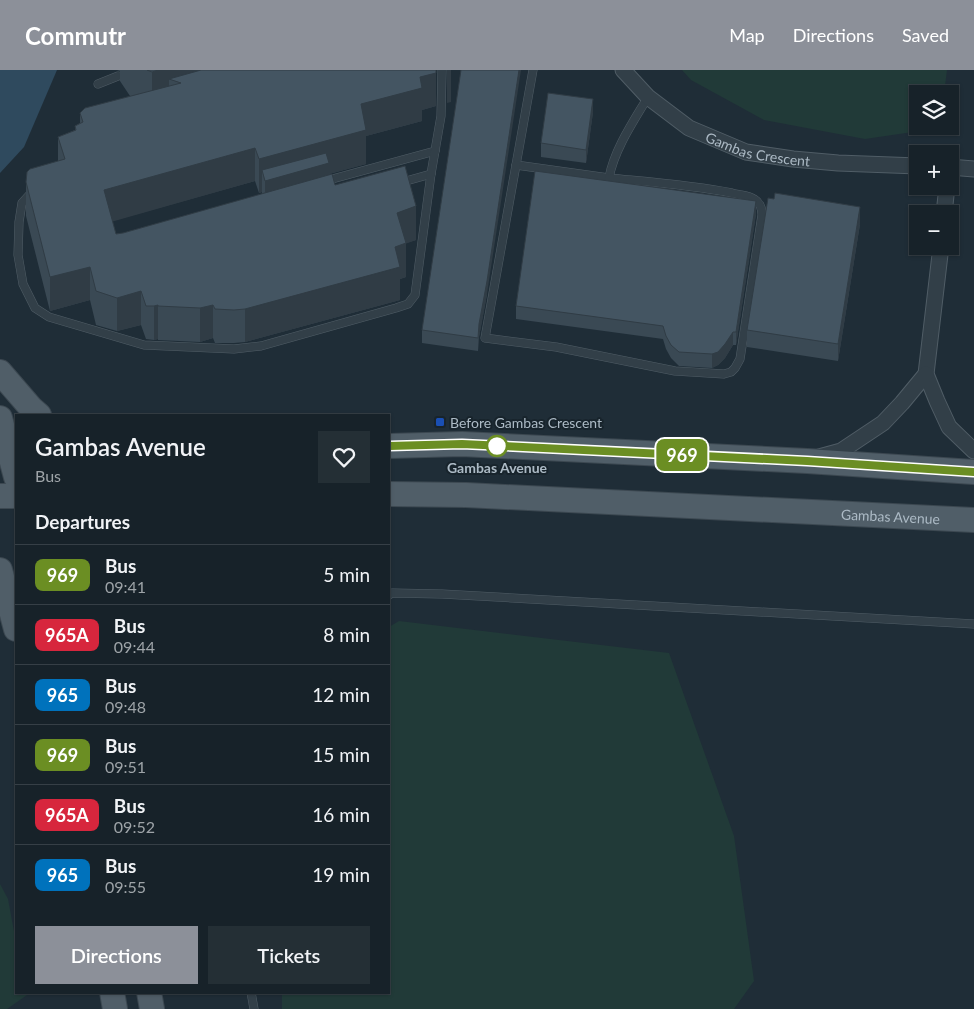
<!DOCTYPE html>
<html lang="en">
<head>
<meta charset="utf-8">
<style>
	:root { --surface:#172229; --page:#242f35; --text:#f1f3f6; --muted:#9ea4a8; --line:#363f46; --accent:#8c9099 }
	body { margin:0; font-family:Lato,sans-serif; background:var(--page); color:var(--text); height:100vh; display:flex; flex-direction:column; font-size:19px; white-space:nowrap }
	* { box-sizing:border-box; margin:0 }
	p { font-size:16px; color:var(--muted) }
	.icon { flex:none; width:28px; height:28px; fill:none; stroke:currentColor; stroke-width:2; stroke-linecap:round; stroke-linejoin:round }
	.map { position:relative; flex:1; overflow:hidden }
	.drawer { position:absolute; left:15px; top:344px; width:375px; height:580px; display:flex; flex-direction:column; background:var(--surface); border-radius:0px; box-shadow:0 1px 4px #0004,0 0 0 1px var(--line) }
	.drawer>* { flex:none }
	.badge { padding:0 10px; border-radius:8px; font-size:18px; line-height:32px }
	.controls { position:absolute; left:909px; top:15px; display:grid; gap:10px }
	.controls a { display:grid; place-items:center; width:50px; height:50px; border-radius:0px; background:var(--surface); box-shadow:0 1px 4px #0004,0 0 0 1px var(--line); font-size:25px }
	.map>.badge { position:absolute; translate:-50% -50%; box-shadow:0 0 0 2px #fff }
	h2 { padding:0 20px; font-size:19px; line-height:45px }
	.round { display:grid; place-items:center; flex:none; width:52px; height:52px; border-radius:0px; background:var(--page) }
	.headline { display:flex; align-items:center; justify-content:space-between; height:85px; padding:0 20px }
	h1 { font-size:24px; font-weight:600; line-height:38px }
	.primary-button { display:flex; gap:10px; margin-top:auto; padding:10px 20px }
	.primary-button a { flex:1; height:58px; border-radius:0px; background:var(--accent); color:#fff; font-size:20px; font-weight:600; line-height:58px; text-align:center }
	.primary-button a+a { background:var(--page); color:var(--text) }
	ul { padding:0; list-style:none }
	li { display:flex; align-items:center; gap:15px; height:60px; padding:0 20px; border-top:1px solid var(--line) }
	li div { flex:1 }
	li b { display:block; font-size:19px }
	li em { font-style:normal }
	li .badge { min-width:55px; font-weight:700; text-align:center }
	header { display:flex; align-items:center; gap:30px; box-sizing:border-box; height:70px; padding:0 25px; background:var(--accent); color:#fff }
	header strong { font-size:24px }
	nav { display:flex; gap:28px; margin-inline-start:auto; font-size:18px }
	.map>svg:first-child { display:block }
	.green { fill:#213a38 }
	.water { fill:#2f4a5e }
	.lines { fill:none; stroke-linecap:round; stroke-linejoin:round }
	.service-casing { stroke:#505d66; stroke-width:9 }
	.minor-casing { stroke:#505d66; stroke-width:17 }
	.primary-casing { stroke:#3c4851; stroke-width:26 }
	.service { stroke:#323f48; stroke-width:8 }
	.minor { stroke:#323f48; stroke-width:15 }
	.primary { stroke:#505e68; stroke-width:24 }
	.wall { fill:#3a4954; fill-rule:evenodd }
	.shaded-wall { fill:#303c45 }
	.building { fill:#445562; stroke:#303c45 }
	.line-casing { stroke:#fff; stroke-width:11 }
	.line { stroke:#6b8e23; stroke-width:8 }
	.transit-dot { fill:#1a4fb4; stroke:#18242c; stroke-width:2 }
	.stop-dot { fill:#fff; stroke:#6b8e23; stroke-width:2.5 }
	.labels { text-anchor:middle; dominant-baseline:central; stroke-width:4; stroke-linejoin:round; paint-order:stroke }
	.street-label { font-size:14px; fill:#acbac5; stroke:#18242c }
	.poi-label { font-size:14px; fill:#acbac5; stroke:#18242c; text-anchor:start }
	.stop-label { font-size:14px; font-weight:bold; fill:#acbac5; stroke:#18242c }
</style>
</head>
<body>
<header>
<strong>Commutr</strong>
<nav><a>Map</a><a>Directions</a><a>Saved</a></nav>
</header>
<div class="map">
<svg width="974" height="939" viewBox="0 0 974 939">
	<rect width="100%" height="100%" fill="#1f2d37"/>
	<g class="green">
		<path d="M682,0H947L944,24H918V56H941L940,58L865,69L764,50L691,10Z"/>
		<path d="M399,551L669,583L734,766L754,911L734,939H282V923L389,922V557Z"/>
		<path d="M0,814L8,829L16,872V922L27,923V925L7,939H0Z"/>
	</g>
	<path class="water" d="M0,0H57L24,77L0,103Z"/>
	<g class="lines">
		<defs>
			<g id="service">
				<path d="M533,0L516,95L609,108C614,80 633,52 648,27"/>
				<path d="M98,14L118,6"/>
				<path d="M516,95L485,268L556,277L675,301L724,304L731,302L735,298L740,289L762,145C762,139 761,133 754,129C749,125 739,125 732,123C692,115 650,112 609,108"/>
				<path d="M325,111L435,81"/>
				<path d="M399,113L431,104"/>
				<path d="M32,122L22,133L19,152L18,185L23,214L35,238L49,247L144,275L234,279L261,276L396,238L408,234L415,225L431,104L441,46L442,0"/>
				<path d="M389,525L392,523L442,524L974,554"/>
				<path d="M251,922L254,939"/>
			</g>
			<g id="minor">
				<path id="s1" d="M623,0L648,27L689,58L746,82L793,89L838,93L918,96"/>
				<path d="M950,97L974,99"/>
				<path d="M944,144L947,116"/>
				<path d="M941,176L926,304L937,331L949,357L974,381"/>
				<path d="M819,387L841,381L883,353L902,333L926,304"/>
			</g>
			<g id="primary">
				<path d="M0,302L31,338L39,345"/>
				<path d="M0,348L16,407"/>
				<path d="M389,376L462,374L807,391L974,402"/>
				<path id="s2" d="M389,424L466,425L974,450"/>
				<path d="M0,426H16"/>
				<path d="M0,500L16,559"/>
				<path d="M112,922L115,939"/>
				<path d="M149,922L152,939"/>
			</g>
		</defs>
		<use href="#service" class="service-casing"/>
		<use href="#minor" class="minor-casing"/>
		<use href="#primary" class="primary-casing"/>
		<use href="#service" class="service"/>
		<use href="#minor" class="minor"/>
		<use href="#primary" class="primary"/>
	</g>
	<g class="wall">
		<path d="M117,0H436V36L422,40V51L366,66V94L329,104L335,115L416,170L406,173V207L400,209V230L245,272L234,273H215L213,268L200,272L158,270V269L154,270L146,269L141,255L117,261L96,255L90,230L50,241L26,146V112L58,91V67L75,60V56L80,53V43L130,26L120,11V1ZM255,111L259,123L262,122V124L123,163L116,164L112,151Z"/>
		<path d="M593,42L586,93L541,87V73Z"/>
		<path d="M756,144L736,275H733L725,288L718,295L712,298L679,296L671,288L666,279L663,269L516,249V236Z"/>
		<path d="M860,154L838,291L747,277V260Z"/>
		<path d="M487,224L479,267L478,281L422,273V260Z"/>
	</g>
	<g class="shaded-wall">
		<path d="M158,0H267L181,13L169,9V31L152,35V2Z"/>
		<path d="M436,0V36L422,40V51L366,66V94L329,104V127L265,145V111L262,100V122L259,123V89L361,34Z"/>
		<path d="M447,0H451V32L447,33Z"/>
		<path d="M519,0H521L487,224L479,267L478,281L479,254Z"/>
		<path d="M593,29V42L586,93V80Z"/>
		<path d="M255,78V111L104,154V120Z"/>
		<path d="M756,131V144L736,275V262Z"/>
		<path d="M416,136V170L405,174L406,173V207L400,209V230L245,272V239L395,177L397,143Z"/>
		<path d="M860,137V154L838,291V274Z"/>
		<path d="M90,197V230L50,241V207Z"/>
		<path d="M141,221V255L117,261V228Z"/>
		<path d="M158,235V269L154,270V236Z"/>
		<path d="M213,235V268L200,272V238Z"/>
		<path d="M733,262V275L725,288L718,295L712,298V284Z"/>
	</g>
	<g class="building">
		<path d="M147,0H158L152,2Z"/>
		<path d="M201,0H436V3L420,7L422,18L361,34L366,60L259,89L255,78L104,120L116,164L123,163L332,104L335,115L405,96L416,136L397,143L406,173L395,177L400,197L245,239L234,240L215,239L213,235L200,238L158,236V235L154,236H146L141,221L117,228L96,221L90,197L50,207L26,112L27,102L30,99L65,89L58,67L76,60L75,56L83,52L80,43L85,38L181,13L169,9Z"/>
		<path d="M461,0H519L487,211L479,254L478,268L422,260Z"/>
		<path d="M548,23L593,29L586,80L541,73Z"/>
		<path d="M326,83L329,93L265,111L262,100Z"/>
		<path d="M535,101L756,131L736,262H733L725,274L718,282L712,284L679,282L671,275L666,266L663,256L516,236Z"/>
		<path d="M775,123L860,137L838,274L747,260L768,128L774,129Z"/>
	</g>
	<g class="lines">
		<defs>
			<path id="line" d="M389,376L462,374L807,391L974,402"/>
		</defs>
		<use href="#line" class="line-casing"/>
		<use href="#line" class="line"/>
	</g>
	<rect class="transit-dot" x="435" y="347" width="10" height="10" rx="2.5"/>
	<circle class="stop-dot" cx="497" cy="376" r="10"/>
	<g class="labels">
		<g class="street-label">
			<text stroke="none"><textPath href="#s1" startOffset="161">Gambas Crescent</textPath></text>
			<text stroke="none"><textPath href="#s2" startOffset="502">Gambas Avenue</textPath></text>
		</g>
		<g class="poi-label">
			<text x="450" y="352">Before Gambas Crescent</text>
		</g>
		<g class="stop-label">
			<text x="497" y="397">Gambas Avenue</text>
		</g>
	</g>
</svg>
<div class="controls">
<a><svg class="icon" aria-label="layers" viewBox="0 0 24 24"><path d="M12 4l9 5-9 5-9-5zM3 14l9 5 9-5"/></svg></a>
<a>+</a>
<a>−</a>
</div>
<b class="badge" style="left:682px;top:385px;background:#6b8e23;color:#fff">969</b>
<section class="drawer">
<div class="headline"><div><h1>Gambas Avenue</h1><p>Bus</p></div><a class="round"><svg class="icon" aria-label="heart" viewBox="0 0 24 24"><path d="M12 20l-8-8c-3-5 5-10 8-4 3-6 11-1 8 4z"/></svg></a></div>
<h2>Departures</h2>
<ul>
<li><span class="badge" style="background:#6b8e23;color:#fff">969</span><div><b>Bus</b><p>09:41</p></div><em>5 min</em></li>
<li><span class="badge" style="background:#d7263d;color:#fff">965A</span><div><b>Bus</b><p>09:44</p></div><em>8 min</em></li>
<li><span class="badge" style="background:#0072bc;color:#fff">965</span><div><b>Bus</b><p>09:48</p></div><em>12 min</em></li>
<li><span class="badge" style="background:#6b8e23;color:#fff">969</span><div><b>Bus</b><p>09:51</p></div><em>15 min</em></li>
<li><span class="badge" style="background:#d7263d;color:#fff">965A</span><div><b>Bus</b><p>09:52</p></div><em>16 min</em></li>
<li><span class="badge" style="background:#0072bc;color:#fff">965</span><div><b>Bus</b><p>09:55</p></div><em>19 min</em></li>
</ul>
<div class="primary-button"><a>Directions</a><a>Tickets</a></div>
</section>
</div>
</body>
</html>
